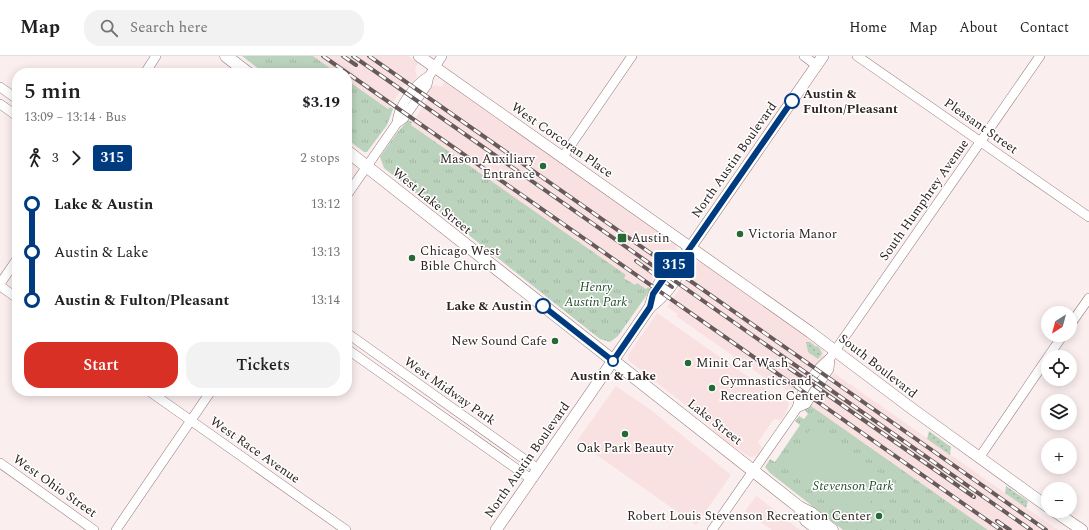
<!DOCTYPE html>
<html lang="en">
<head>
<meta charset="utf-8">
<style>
	:root { --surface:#fff; --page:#f2f2f2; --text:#202124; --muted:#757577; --line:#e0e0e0; --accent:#d93025 }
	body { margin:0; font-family:Spectral,serif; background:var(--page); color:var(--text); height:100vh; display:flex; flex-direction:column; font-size:15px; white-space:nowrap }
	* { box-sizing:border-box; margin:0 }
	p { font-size:13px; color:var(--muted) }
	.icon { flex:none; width:22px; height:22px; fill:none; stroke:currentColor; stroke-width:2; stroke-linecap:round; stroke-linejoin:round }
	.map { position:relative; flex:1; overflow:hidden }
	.drawer { position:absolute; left:12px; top:12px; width:340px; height:328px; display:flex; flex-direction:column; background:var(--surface); border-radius:16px; box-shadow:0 2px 10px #0003 }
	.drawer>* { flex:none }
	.badge { padding:0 8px; border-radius:3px; font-size:14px; line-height:26px }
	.needle { width:26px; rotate:216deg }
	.buttons { position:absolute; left:1041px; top:250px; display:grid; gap:8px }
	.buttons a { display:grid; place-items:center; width:36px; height:36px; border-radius:50%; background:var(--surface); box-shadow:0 2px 10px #0003; font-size:20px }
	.map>.badge { position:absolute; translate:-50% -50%; box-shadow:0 0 0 2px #fff }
	.legs { display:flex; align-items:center; gap:6px; height:44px; padding:0 12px; font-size:13px }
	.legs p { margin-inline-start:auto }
	.head { display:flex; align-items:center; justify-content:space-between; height:68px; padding:0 12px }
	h1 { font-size:22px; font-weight:600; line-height:30px }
	.button { display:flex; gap:8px; margin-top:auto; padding:8px 12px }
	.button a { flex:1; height:46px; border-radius:16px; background:var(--accent); color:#fff; font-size:16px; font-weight:600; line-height:46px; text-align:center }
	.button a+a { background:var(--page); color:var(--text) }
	ul { padding:0 12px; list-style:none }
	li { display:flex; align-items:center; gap:14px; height:48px; font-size:15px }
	li i { display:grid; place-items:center; width:6px; height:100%; margin:0 5px; background:currentColor }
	li i::after { content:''; width:10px; height:10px; margin:-5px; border:3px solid; border-radius:50%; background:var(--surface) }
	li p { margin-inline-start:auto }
	li:first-child i { background:linear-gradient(#0000 50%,currentColor 0) }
	li:last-child i { background:linear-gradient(currentColor 50%,#0000 0) }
	header { display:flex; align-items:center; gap:24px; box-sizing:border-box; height:56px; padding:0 20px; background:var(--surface); border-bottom:1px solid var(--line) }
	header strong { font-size:19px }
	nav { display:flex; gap:22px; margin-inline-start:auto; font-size:14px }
	.search { width:280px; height:36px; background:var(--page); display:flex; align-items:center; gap:10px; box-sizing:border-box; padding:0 14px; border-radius:16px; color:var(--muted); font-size:15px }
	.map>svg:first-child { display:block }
	.built { fill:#fae1e1 }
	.grass { fill:url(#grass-dots) }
	.park { fill:url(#park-tufts) }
	.pitch { fill:#bbd3bd }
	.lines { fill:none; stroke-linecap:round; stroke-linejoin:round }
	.minor-casing { stroke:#937777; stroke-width:10 }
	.tertiary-casing { stroke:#937777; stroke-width:12 }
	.secondary-casing { stroke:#937777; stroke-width:13 }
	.minor { stroke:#fff; stroke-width:9 }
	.tertiary { stroke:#fff; stroke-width:11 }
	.secondary { stroke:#fff; stroke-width:12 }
	.rail-casing { stroke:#665a5a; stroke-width:4 }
	.rail { stroke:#fff; stroke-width:2.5; stroke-dasharray:8; stroke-linecap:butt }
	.line-1-casing { stroke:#fff; stroke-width:9 }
	.line-1 { stroke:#003b80; stroke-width:6 }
	.stop-1-dot { fill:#fff; stroke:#003b80; stroke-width:2 }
	.poi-dot { fill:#256a35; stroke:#fff; stroke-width:1.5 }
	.labels { text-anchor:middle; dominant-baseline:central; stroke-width:3; stroke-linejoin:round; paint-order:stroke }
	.stop-label { font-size:13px; font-weight:bold; fill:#2f2323; stroke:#fff; text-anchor:start }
	.street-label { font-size:13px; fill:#2f2323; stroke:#fff }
	.poi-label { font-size:13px; fill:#2f2323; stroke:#fff; text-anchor:start }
	.park-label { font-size:13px; font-style:italic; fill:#244c2c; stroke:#fff }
</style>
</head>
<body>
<header>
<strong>Map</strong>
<div class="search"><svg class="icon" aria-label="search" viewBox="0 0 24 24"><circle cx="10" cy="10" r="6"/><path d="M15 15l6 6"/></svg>Search here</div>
<nav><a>Home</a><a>Map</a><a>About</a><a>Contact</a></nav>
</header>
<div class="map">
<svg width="1089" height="474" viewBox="0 0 1089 474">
	<defs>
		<pattern id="grass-dots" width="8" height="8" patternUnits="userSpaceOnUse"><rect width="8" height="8" fill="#bbd3bd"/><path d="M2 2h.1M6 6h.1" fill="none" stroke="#a1b5a2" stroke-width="1.8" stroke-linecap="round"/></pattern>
		<pattern id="park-tufts" width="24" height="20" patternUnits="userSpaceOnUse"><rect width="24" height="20" fill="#bbd3bd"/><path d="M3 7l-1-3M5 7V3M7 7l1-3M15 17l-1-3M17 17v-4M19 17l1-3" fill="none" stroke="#a1b5a2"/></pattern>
	</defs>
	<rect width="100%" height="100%" fill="#fbeeee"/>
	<g class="built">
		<path d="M313,0H408L418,7L415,13L417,20L412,27L408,24L388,53L347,24V17H337Z"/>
		<path d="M445,26L676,188L677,193L676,197L669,206L666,204L646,233L635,229L624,222L625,219L411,69L430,40L427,37L432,30L436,29L441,31Z"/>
		<path d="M695,206H700L713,214L824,293L823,302L817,310L814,308L792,339L781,330L779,332L676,260L678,258L667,251L688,220L685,217Z"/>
		<path d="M657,257L773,338L789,347L785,359L780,364L774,363L758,386L762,392L756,400L750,401L726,385L714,375L712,370L628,304V299Z"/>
		<path d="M834,317L1058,474H988L811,350Z"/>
		<path d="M616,330L651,354L731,419L696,469L577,385Z"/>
		<path d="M756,440L758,441L800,474H772L748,457L745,455Z"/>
	</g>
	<g class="grass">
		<path d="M806,286H810L816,291L817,290L820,293L822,298L818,303L808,296Z"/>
		<path d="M929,375L951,391L950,399L927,383Z"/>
		<path d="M1006,430L1028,445L1026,452L1005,437Z"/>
	</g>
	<g class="park">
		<path d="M242,0H313L337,17H264Z"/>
		<path d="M347,24L388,53L390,51L393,53L387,69L367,96H364L347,83Z"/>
		<path d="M408,64L412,66L411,69L626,219L624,222L635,229L637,227L646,233L648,231L651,233L618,280L610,286L600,283L384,112L380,101L397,77Z"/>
		<path d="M809,346L812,348L811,350L988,474H843L770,417L765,411L770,403L775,406L800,369L795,365L799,360L804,363L808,358L804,353Z"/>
	</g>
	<path class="pitch" d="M812,371L887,422L858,464L784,411Z"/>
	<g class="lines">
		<defs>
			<g id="minor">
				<path d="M804,0L816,9"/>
				<path d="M857,0L1089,161"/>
				<path d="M145,17L156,0"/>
				<path d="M0,31L17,43"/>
				<path d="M0,48L17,60"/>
				<path d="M397,67C398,50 415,28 429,20"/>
				<path d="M562,102L632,0"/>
				<path d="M347,139L397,67L404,62L427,29L429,20L442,0"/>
				<path d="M0,228L17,203"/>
				<path d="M0,230L17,242"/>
				<path d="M1070,269L1089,242"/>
				<path d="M347,277L538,413"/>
				<path d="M347,293L531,423"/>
				<path d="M149,335L346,474"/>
				<path d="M797,352L806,348L829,313L830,302"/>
				<path d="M979,402L1063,279"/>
				<path d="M0,407L94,474"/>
				<path d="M116,474L211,335"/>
				<path d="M712,474L797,352C800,335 816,313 830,302L1040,0"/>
			</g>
			<g id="tertiary">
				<path d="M419,0L810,276L911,352L1048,451"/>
				<path d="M650,251C662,242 682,221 681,205"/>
				<path d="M1054,455L1082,474"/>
				<path d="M496,474L650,251C654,235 665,211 681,205L823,0"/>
			</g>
			<g id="secondary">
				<path d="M226,0L248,17"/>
				<path d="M347,95L799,451L811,457L832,474"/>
				<path d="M799,451L806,464L819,474"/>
			</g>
		</defs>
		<use href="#minor" class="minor-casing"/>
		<use href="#tertiary" class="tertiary-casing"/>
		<use href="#secondary" class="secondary-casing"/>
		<use href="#minor" class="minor"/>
		<use href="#tertiary" class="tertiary"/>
		<use href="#secondary" class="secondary"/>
		<defs>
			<g id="rail">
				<path d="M323,0L1001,474"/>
				<path d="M343,0L356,9"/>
				<path d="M353,0L1031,474"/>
				<path d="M369,0L1046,474"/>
				<path d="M636,205L672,231"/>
				<path d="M789,312L974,441"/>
				<path d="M997,465L1010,474"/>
			</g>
		</defs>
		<use href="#rail" class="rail-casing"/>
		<use href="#rail" class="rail"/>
	</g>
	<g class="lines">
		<defs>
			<path id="line-1" d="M543,250L613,305L650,251L653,238L674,208L681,205L792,45"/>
		</defs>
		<use href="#line-1" class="line-1-casing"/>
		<use href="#line-1" class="line-1"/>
	</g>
	<g class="stop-1-dot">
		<circle cx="792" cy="45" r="7"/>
		<circle cx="543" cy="250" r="7"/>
		<circle cx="613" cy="305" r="5"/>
	</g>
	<g class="poi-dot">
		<circle cx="543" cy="110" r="4"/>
		<circle cx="740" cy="178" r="4"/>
		<rect x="617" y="177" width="10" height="10" rx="2"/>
		<circle cx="412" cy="202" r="4"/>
		<circle cx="555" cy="285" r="4"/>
		<circle cx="688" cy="307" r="4"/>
		<circle cx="712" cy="332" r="4"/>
		<circle cx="625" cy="378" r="4"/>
		<circle cx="879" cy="460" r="4"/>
	</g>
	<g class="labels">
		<g class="stop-label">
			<text x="803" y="38">Austin &amp;<tspan x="803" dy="15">Fulton/Pleasant</tspan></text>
			<text x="532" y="250" text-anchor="end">Lake &amp; Austin</text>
			<text x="613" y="320" text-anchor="middle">Austin &amp; Lake</text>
		</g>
		<g class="street-label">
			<text transform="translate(981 70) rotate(35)">Pleasant Street</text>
			<text transform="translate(562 84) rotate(35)">West Corcoran Place</text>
			<text transform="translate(734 104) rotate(-55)">North Austin Boulevard</text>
			<text transform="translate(924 144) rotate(-55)">South Humphrey Avenue</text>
			<text transform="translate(432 145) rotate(39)">West Lake Street</text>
			<text transform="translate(878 310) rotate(38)">South Boulevard</text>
			<text transform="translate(450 335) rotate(35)">West Midway Park</text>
			<text transform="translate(715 366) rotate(38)">Lake Street</text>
			<text transform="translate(255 394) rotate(35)">West Race Avenue</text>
			<text transform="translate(527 404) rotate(-55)">North Austin Boulevard</text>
			<text transform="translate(55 430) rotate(35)">West Ohio Street</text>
		</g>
		<g class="poi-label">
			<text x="535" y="103" text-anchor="end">Mason Auxiliary<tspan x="535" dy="15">Entrance</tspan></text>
			<text x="748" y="178">Victoria Manor</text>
			<text x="631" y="182">Austin</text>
			<text x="420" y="195">Chicago West<tspan x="420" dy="15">Bible Church</tspan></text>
			<text x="547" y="285" text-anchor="end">New Sound Cafe</text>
			<text x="696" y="307">Minit Car Wash</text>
			<text x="720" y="325">Gymnastics and<tspan x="720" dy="15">Recreation Center</tspan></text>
			<text x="625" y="392" text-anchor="middle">Oak Park Beauty</text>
			<text x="871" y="460" text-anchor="end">Robert Louis Stevenson Recreation Center</text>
		</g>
		<g class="park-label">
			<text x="596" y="231">Henry<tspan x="596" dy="15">Austin Park</tspan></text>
			<text x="853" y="430">Stevenson Park</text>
		</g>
	</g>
</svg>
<div class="buttons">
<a><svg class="needle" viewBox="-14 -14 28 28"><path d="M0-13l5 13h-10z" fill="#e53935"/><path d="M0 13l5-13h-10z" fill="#757577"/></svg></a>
<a><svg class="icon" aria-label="locate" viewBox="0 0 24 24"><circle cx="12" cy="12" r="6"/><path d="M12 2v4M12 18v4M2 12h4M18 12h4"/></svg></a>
<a><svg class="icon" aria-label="layers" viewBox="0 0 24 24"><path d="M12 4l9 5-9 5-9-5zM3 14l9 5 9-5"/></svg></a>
<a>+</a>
<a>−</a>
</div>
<b class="badge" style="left:674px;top:209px;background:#003b80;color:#fff">315</b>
<section class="drawer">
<div class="head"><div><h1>5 min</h1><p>13:09 – 13:14 · Bus</p></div><b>$3.19</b></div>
<div class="legs"><svg class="icon" aria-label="walk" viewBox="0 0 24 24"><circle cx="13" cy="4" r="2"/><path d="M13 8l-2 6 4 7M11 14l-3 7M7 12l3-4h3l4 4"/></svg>3<svg class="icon" aria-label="forward" viewBox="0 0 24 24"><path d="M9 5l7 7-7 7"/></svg><b class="badge" style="background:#003b80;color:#fff">315</b><p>2 stops</p></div>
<ul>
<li><i style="color:#003b80"></i><b>Lake &amp; Austin</b><p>13:12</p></li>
<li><i style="color:#003b80"></i><span>Austin &amp; Lake</span><p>13:13</p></li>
<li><i style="color:#003b80"></i><b>Austin &amp; Fulton/Pleasant</b><p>13:14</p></li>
</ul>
<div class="button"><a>Start</a><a>Tickets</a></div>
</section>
</div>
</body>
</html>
